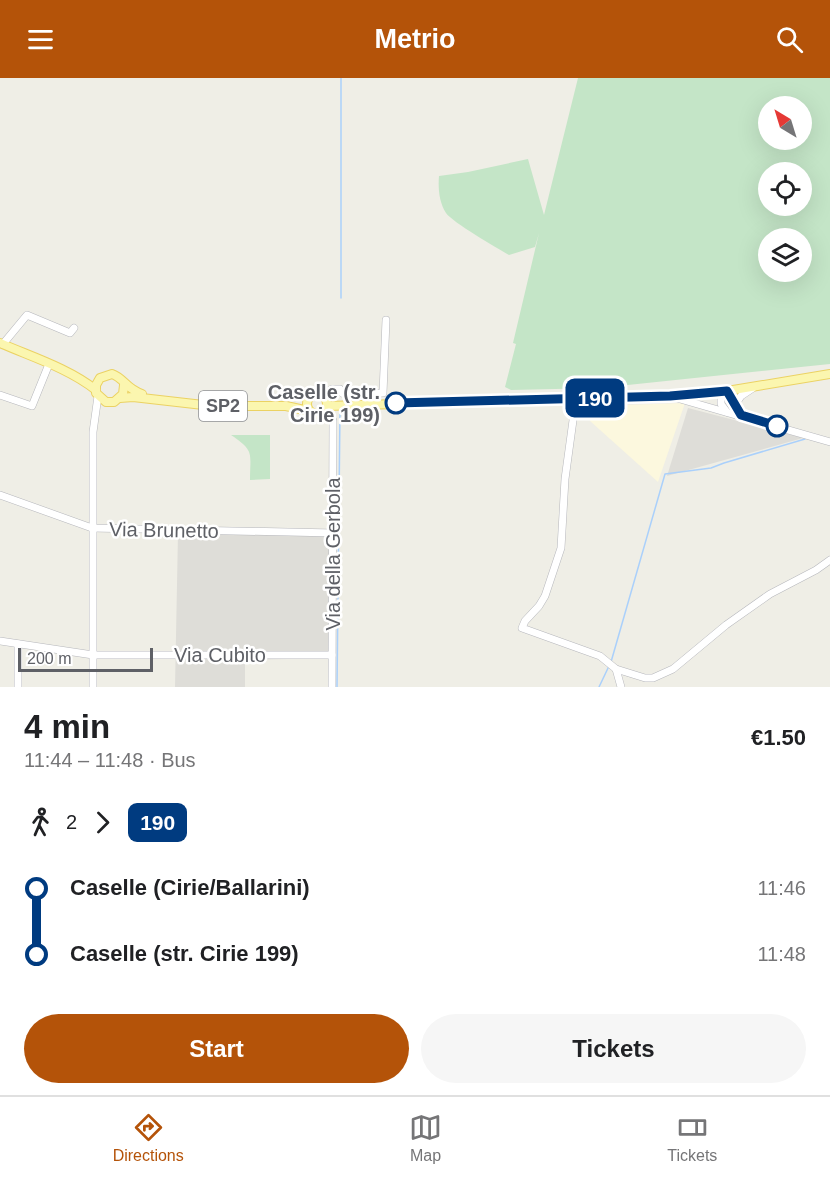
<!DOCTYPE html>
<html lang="en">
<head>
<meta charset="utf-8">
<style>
	:root { --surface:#fff; --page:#f6f6f6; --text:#202124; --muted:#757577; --line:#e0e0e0; --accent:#b45309 }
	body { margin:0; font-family:Helvetica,sans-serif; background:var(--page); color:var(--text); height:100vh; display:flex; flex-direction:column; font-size:22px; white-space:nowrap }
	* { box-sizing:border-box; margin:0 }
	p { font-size:20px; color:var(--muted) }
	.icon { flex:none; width:33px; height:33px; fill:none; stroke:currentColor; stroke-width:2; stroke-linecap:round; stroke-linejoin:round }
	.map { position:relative; height:609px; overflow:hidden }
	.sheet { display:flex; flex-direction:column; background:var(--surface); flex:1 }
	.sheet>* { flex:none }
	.badge { padding:0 12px; border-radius:9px; font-size:21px; line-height:39px }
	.needle { width:39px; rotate:322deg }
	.tools { position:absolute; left:758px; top:18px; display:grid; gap:12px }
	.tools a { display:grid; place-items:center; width:54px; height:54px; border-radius:50%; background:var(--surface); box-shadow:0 6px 24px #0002; font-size:30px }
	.scale { position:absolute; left:18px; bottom:15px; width:135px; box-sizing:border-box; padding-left:6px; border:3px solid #5e6066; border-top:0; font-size:16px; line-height:21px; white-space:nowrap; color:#5e6066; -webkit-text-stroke:4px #fff; paint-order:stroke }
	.map>.badge { position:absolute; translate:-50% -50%; box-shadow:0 0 0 3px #fff }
	.legs { display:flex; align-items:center; gap:9px; height:66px; padding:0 24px; font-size:20px }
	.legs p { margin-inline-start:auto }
	.headline { display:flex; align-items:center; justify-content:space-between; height:102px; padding:0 24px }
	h1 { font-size:33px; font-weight:700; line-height:45px }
	.action { display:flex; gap:12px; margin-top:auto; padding:12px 24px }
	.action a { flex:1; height:69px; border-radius:36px; background:var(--accent); color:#fff; font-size:24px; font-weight:700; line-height:69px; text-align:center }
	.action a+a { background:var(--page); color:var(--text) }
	ul { padding:0 24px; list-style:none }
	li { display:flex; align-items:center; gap:21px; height:66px; font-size:22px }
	li i { display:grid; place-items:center; width:9px; height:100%; margin:0 8px; background:currentColor }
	li i::after { content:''; width:15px; height:15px; margin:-8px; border:4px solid; border-radius:50%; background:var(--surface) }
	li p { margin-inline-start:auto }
	li:first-child i { background:linear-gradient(#0000 50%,currentColor 0) }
	li:last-child i { background:linear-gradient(currentColor 50%,#0000 0) }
	header { display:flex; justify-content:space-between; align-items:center; height:78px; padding:0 24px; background:var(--accent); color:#fff; font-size:27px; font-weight:700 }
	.dock { display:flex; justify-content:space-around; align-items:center; height:84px; border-top:2px solid var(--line); background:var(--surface); font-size:16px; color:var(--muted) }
	.dock a { display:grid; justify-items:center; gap:3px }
	.dock .active { color:var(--accent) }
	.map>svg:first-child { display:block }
	.commercial { fill:#fcf8de }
	.industrial { fill:#deddd8 }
	.green { fill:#c4e5c7; fill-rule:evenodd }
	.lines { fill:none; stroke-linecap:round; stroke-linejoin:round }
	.stream { stroke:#aad0fb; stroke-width:1.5 }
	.minor-casing { stroke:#b6b7bc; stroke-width:8 }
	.major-casing { stroke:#ebd263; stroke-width:10 }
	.minor { stroke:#fff; stroke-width:7 }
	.major { stroke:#fbf6af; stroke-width:8 }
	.line-1-casing { stroke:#fff; stroke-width:14 }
	.line-1 { stroke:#003b80; stroke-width:9 }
	.stop-1-dot { fill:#fff; stroke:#003b80; stroke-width:3 }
	.labels { text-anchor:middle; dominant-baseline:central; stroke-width:5; stroke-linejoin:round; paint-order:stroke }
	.shield { fill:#fff; stroke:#8e9094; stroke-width:1.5 }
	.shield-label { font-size:18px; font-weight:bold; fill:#5e6066 }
	.stop-label { font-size:20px; font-weight:bold; fill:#5e6066; stroke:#fff; text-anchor:end }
	.street-label { font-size:20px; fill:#5e6066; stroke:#fff }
</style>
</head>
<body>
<header><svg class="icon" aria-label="menu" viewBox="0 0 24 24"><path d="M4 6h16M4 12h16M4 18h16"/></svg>Metrio<svg class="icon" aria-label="search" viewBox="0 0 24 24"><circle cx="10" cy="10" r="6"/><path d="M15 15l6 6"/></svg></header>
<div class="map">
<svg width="830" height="609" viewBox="0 0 830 609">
	<rect width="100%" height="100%" fill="#efeee6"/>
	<path class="commercial" d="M685,325L658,404L590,343L595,328Z"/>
	<g class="industrial">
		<path d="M688,330L803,360L667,398Z"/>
		<path d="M333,452L331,580L245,582V609H175L178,455Z"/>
	</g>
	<g class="green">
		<path d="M578,0H830V286L599,310L511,312L505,309L516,266L513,265L539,155L535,169L509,177C497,170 452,144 446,135C439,124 438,110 439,98L468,94L528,81L544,137ZM768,28H801V62H768ZM768,94H801V128H768ZM768,160H801V194H768Z"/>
		<path d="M231,357H270V401L250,402C250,375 255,373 231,357Z"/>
	</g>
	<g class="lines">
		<g class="stream">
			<path d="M341,220V0"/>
			<path d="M611,584L665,396L711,390L724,385L805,361"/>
			<path d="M337,609L340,332"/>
			<path d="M599,609L609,588"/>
		</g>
		<defs>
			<g id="minor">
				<path d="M3,266L27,237L70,255L74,250"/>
				<path d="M0,317L32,328L49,286"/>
				<path d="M321,317L332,311H340L342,315L346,317L383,315L386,242"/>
				<path d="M673,319L830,364"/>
				<path d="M574,321V335L565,401L561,470L545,518L539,528L525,543L522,550L600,578L616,591L645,600H653L673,591L726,547L770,516L816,492L830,482"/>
				<path d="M326,322L335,312"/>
				<path d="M735,327L741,318L753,310"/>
				<path d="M326,331L330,334L333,343L332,609"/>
				<path d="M727,334L721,326V320L727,313L738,334L745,338"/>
				<path d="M317,337H327L332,341"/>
				<path d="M0,417L92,450L334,455"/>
				<path d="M0,563L93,577H332"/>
				<path d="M18,566V609"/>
				<path d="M616,591L621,609"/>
				<path d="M93,609V354L98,318"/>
			</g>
			<g id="major">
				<path d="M0,265C32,279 68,290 96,312"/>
				<path d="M124,307L123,316L114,324H106L96,315V307L100,300L112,296C124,300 126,311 142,316"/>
				<circle cx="317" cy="326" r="10"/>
				<path d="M120,320L133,319L212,328H286L309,333"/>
				<path d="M327,328L670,318L727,313L830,296"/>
			</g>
		</defs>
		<use href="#minor" class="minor-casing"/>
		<use href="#major" class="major-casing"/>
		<use href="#minor" class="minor"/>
		<use href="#major" class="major"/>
	</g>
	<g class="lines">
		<defs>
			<path id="line-1" d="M396,325L670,318L727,313L741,337L777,348"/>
		</defs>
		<use href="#line-1" class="line-1-casing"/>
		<use href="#line-1" class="line-1"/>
	</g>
	<g class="stop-1-dot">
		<circle cx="396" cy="325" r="10"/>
		<circle cx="777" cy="348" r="10"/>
	</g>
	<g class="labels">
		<rect class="shield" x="199" y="313" width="48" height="30" rx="4.5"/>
		<g class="shield-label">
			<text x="223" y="328">SP2</text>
		</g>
		<g class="stop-label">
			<text x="380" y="314">Caselle (str.<tspan x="380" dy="23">Cirie 199)</tspan></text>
		</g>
		<g class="street-label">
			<text transform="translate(164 452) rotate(1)">Via Brunetto</text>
			<text transform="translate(333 476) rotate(-90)">Via della Gerbola</text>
			<text x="220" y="577">Via Cubito</text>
		</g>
	</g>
</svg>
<div class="tools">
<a><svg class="needle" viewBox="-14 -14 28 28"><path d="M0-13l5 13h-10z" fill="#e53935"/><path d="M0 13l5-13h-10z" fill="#757577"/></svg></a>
<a><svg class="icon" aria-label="locate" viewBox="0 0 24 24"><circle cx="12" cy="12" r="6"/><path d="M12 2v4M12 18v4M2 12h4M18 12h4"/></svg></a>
<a><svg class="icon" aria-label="layers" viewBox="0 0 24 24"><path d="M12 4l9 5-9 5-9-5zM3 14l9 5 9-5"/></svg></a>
</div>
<div class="scale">200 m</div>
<b class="badge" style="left:595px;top:320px;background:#003b80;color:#fff">190</b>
</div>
<section class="sheet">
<div class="headline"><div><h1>4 min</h1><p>11:44 – 11:48 · Bus</p></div><b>€1.50</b></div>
<div class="legs"><svg class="icon" aria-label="walk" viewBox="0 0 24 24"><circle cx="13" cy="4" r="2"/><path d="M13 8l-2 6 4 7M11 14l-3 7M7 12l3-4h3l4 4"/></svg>2<svg class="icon" aria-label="forward" viewBox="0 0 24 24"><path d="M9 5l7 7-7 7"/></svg><b class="badge" style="background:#003b80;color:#fff">190</b></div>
<ul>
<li><i style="color:#003b80"></i><b>Caselle (Cirie/Ballarini)</b><p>11:46</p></li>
<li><i style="color:#003b80"></i><b>Caselle (str. Cirie 199)</b><p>11:48</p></li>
</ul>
<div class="action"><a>Start</a><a>Tickets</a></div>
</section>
<nav class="dock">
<a class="active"><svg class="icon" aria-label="directions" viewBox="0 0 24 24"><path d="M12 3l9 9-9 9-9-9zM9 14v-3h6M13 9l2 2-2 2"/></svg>Directions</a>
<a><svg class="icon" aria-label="map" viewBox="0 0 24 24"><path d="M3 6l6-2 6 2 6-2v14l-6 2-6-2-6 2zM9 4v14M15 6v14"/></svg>Map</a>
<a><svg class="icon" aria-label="tickets" viewBox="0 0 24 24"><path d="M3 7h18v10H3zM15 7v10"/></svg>Tickets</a>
</nav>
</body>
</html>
